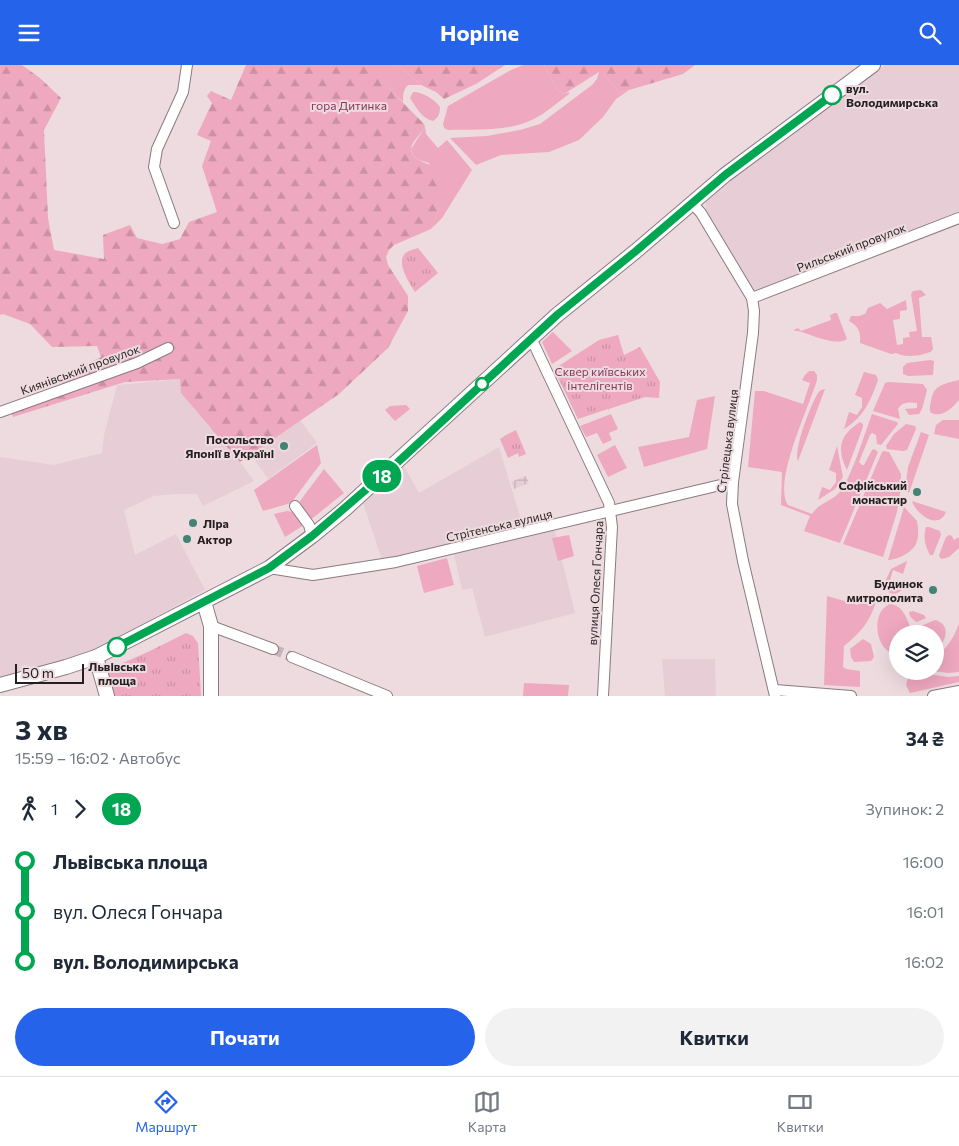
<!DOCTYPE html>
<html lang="uk">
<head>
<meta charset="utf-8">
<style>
	:root { --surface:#fff; --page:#f2f2f3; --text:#1f2937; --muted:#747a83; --line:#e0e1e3; --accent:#2563eb }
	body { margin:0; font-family:Commissioner,sans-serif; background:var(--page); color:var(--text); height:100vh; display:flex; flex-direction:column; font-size:19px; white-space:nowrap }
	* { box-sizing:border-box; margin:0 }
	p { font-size:16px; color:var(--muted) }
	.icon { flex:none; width:28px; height:28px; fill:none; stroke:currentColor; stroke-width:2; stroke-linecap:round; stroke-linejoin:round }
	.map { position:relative; height:631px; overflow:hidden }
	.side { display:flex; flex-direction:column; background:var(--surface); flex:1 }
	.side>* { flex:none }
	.badge { padding:0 10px; border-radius:16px; font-size:18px; line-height:32px }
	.controls { position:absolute; left:889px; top:560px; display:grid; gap:10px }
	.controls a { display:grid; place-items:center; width:55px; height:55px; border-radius:50%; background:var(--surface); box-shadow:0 5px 20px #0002; font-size:25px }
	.scale { position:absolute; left:15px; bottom:12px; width:69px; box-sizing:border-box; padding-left:5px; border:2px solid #251f21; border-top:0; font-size:14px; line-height:18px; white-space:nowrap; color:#251f21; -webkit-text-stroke:4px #eddbe0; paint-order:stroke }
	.map>.badge { position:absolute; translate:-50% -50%; box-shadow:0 0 0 2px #fff }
	.legs { display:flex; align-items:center; gap:8px; height:55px; padding:0 15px; font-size:16px }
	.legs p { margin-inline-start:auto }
	.summary { display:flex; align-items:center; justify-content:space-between; height:85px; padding:0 15px }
	h1 { font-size:28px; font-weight:700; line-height:38px }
	.action { display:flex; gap:10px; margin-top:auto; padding:10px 15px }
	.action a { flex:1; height:58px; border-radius:30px; background:var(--accent); color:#fff; font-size:20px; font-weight:700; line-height:58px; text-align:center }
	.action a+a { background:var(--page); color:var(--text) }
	ul { padding:0 15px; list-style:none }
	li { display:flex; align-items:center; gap:18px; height:50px; font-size:19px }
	li i { display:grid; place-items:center; width:8px; height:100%; margin:0 6px; background:currentColor }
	li i::after { content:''; width:12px; height:12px; margin:-6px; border:4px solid; border-radius:50%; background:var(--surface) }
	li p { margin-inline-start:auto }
	li:first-child i { background:linear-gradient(#0000 50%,currentColor 0) }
	li:last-child i { background:linear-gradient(currentColor 50%,#0000 0) }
	header { display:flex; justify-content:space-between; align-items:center; height:65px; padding:0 15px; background:var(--accent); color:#fff; font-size:22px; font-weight:700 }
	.tabs { display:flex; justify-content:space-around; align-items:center; height:70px; border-top:1px solid var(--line); background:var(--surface); font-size:14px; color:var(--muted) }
	.tabs a { display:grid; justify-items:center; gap:2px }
	.tabs .selected { color:var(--accent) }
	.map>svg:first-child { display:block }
	.built { fill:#e7ced6 }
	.industrial { fill:url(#industrial-grid) }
	.grass { fill:#eea8c0 }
	.forest { fill:url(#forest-firs) }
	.park { fill:url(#park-tufts) }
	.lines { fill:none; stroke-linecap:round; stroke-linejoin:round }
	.street-tunnel { stroke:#c5b5ba; stroke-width:10; stroke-dasharray:10 5; stroke-linecap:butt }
	.street-casing { stroke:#8a7b7f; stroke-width:12 }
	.secondary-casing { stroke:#8a7b7f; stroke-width:16 }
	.street { stroke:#fff; stroke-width:10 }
	.secondary { stroke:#fff; stroke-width:14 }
	.line-1-casing { stroke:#fff; stroke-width:11 }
	.line-1 { stroke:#00a651; stroke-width:8 }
	.stop-1-dot { fill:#fff; stroke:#00a651; stroke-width:2.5 }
	.poi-dot { fill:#418374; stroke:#eddbe0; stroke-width:2 }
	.labels { text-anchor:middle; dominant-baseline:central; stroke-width:4; stroke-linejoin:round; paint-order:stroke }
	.stop-label { font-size:12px; font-weight:bold; fill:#251f21; stroke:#eddbe0; text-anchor:start }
	.park-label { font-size:12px; fill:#883557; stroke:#eddbe0 }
	.street-label { font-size:12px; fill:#251f21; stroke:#eddbe0 }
	.poi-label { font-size:12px; font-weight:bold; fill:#251f21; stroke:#eddbe0; text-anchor:end }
</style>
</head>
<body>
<header><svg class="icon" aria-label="menu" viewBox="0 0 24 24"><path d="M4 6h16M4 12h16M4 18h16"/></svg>Hopline<svg class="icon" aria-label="search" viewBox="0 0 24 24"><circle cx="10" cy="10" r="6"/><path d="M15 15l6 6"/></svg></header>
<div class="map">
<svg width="959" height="631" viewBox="0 0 959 631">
	<defs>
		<pattern id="industrial-grid" width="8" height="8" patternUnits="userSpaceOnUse" patternTransform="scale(1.25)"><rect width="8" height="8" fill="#e7ced6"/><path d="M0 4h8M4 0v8" fill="none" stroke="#c6b0b7"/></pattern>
		<pattern id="forest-firs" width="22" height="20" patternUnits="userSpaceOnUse" patternTransform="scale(1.25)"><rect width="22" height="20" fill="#eea8c0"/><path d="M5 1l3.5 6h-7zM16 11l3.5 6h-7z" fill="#cc90a5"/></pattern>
		<pattern id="park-tufts" width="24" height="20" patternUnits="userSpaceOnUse" patternTransform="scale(1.25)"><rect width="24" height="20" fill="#eea8c0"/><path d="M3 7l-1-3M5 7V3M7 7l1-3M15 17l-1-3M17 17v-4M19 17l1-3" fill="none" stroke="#cc90a5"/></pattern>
	</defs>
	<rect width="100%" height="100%" fill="#eddbe0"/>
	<g class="built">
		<path d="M885,0H959V147L753,227L750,225L706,145V137L748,101Z"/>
		<path d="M180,314L254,416L203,441L197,429H177L154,431L124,445L135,490L176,469L205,525L100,582L77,591L0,613V392L54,400L102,388L104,370L117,320Z"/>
		<path d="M298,352L317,378L268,414L249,387Z"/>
		<path d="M499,382L524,465L383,498L362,435L402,397L419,428Z"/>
		<path d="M554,463L575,548L485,572L472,523L462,525L453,485Z"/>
		<path d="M662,594H715L716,631H665Z"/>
	</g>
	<path class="industrial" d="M526,411L529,418L514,424L511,417Z"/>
	<g class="grass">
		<path d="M365,0H398L421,20H408C403,25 403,30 403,37Z"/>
		<path d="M523,0H544L558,26L564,29L569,27V29C558,37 546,48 534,54C508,67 476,64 448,65L444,63L443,59L448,41L511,5Z"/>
		<path d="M599,7H602L619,28L629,25L616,34L603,52L579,75L549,87L501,90L476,100L450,73L487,71L520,65L540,59L592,20L597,14Z"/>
		<path d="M413,27C423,27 434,34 440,42C440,48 439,52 433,56C422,54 416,42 410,33Z"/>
		<path d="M425,62L426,69L438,83L447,75L472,105L442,153L431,164L440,143L429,98C420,95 413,94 411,84Z"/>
		<path d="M921,225L926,230L919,233L922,272H931L933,283L932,286C923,291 905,293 896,288L891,289L860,278C861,268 859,261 849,256L851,251H859L865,249L868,243L880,238L887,244L906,235L907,245L900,246V254L893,255L897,280L903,279V273L910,272L909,267L917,266L911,229L913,226Z"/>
		<path d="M835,248H837L847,274C836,282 810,269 798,266H795L794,265L798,263L801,266L831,255L830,250Z"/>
		<path d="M553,267L572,286L552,299L542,277Z"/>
		<path d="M930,295L934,296L933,310L908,311L903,309V302L907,298Z"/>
		<path d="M809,306H814L817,310V315C810,340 772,418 788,440L812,449C819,438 832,436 840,427C852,411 864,370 872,349L897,357L898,359L881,380L877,379L876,370L872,368L870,370L859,397L862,400H864L872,385L874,384L878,387L840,478L804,466L810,451L781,440L782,407L748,402L755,326H764L803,339L810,318L802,315L805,310Z"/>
		<path d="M864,307L876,310L878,315C871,335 863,353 844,364L849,347L857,350L862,342V333L855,330Z"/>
		<path d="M959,315V335C952,343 943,353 931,348C929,344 930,341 931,336C934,319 944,319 959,315Z"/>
		<path d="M888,317L923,319L927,325L922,344L919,349L909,350L905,344L917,343V338C909,337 902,337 898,344L900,354L873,346L885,318Z"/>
		<path d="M825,324L798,396C793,385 811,339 818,328C820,325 821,325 825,324Z"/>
		<path d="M715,331L707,384L644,402L638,382L689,372L697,335Z"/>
		<path d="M406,340L410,344L395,356L385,345L390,341Z"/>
		<path d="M611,349L618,364L609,368L612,375L603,379L597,368L586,372L580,361Z"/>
		<path d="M943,355H959V374L934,369L936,360Z"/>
		<path d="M860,357L863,359V362L847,405C836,383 840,370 860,357Z"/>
		<path d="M906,359L915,361L916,364L907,385L903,386L887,384L886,381L894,369Z"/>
		<path d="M921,367L929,370L909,428L905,425L908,402Z"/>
		<path d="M317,380L321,398L291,438L263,446L254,425Z"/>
		<path d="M615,380L627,403L608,412L597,390Z"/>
		<path d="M837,381L843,412L835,424L818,435L822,422L830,425L836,417V408L829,405Z"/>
		<path d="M884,386L889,387L901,409V423L897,447L883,492L843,479L882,387Z"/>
		<path d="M324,404L344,428L309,456L300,441V436Z"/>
		<path d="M912,436L946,447C938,466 916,449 912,436Z"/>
		<path d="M904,442L917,456C918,462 919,470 917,476C915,486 898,495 888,495Z"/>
		<path d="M287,446L293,447L304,460L285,472L274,449Z"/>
		<path d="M926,462H929L940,466L941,470L933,490H930C925,481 923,472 926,462Z"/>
		<path d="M569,470L574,491L558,496L552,473Z"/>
		<path d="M949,470L952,471L954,475L959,472V483L949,492L942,494L940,493L939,490L946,472Z"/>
		<path d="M447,493L454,520L424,528L417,501Z"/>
		<path d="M907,496L903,509L893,505L890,515L905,520C901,527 896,531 888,527L885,517L891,504Z"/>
		<path d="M827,531L858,540L860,532L876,537C869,558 861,567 844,581L843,602L846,604L860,606V622L824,620Z"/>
		<path d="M890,539C903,541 905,550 910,561L908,569H898L897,589C876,589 869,547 890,539Z"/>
		<path d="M913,546L924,550L926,553L917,557C913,555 909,551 909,547Z"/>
		<path d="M935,555C953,560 945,578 935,587V569H913L916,563Z"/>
		<path d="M959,558V607L949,608L933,606H935V593C946,584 955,572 959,558Z"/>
		<path d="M863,574L871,579L874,592L871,596L854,597L851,592L850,584Z"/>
		<path d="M910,606L948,612L959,611V617L910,628L906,620Z"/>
		<path d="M524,618L569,620L568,631H523Z"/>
	</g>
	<g class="forest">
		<path d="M0,0H22L40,13L61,33L44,65L48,153L54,185L104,194L103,170L130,160L137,173L162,179L180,174L189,157L217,147L202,101L211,76L197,70L212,38L207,31L211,26L231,35L246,0H366L424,59L425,62C421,68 416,73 413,78C404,94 430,99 440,104V143L431,164L394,180L389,185L386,192L388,200L408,231V246L388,283L339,329L240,397L181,328L180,314L125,317L13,352L11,347L64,328L60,312L101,292L97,281L52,282L30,259L3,249L0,250Z"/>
		<path d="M398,0H505L476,19L444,34L436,27L421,20Z"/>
		<path d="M544,0H695L683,9L619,28L602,7H599L564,29L558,26Z"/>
	</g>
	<g class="park">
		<path d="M418,183L438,208L415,227C409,217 394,196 407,187C410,185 415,184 418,183Z"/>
		<path d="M618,270L624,290L640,282L660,317L659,333L645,332L609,344L608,346V344L578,354L554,304L599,275Z"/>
		<path d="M516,365L526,389L519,392L518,388L508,393L500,374L506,370Z"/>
		<path d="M186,568L193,571L198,578L201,631H114L107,605L150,586Z"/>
	</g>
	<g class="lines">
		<path class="street-tunnel" d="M273,584L292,592"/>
		<defs>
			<g id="street">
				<path d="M692,138L701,148L752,233L754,246L753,268L733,417L732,439L743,496L775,631"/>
				<path d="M174,158L154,102L157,84L183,27L187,0"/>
				<path d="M752,233L959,153"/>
				<path d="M531,273L609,438L612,462L603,631"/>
				<path d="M0,347L137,298L168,283"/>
				<path d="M295,441L309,460L312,471"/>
				<path d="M269,503L313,510L396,497L733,417"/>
				<path d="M211,561L273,584"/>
				<path d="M292,592L387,631"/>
				<path d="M775,625L851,631"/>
				<path d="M933,631L959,626"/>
			</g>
			<g id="secondary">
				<path d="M204,537L211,561V631"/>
				<path d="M96,592L107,631"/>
				<path d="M0,620L66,602L96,592L269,503L312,471L345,444L557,250L636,186L725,110L873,0"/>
			</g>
		</defs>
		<use href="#street" class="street-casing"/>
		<use href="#secondary" class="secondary-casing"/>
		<use href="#street" class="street"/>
		<use href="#secondary" class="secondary"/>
	</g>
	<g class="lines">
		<defs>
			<path id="line-1" d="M117,582L269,503L312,471L398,397L557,250L636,186L725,110L832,30"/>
		</defs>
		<use href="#line-1" class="line-1-casing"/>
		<use href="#line-1" class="line-1"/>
	</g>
	<g class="stop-1-dot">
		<circle cx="832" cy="30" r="9"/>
		<circle cx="482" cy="319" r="6"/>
		<circle cx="117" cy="582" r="9"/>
	</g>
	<g class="poi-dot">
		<circle cx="284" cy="381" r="5"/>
		<circle cx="917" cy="427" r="5"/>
		<circle cx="193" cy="458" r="5"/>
		<circle cx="187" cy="474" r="5"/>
		<circle cx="933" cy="525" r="5"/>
	</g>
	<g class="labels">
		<g class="stop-label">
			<text x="846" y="23">вул.<tspan x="846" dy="14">Володимирська</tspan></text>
			<text x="117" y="601" text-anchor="middle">Львівська<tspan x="117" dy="14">площа</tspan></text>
		</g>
		<g class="park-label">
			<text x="349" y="40">гора Дитинка</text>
			<text x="600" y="306">Сквер київських<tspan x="600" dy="14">інтелігентів</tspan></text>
		</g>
		<g class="street-label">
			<text transform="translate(851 182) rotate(-21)">Рильський провулок</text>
			<text transform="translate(80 304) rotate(-20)">Киянівський провулок</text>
			<text transform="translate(727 376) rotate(-83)">Стрілецька вулиця</text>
			<text transform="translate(499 460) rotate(-13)">Стрітенська вулиця</text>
			<text transform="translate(595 518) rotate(-87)">вулиця Олеся Гончара</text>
		</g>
		<g class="poi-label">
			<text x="274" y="374">Посольство<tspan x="274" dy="14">Японії в Україні</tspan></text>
			<text x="907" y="420">Софійський<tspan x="907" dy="14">монастир</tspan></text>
			<text x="203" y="458" text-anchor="start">Ліра</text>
			<text x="197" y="474" text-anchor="start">Актор</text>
			<text x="923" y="518">Будинок<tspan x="923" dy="14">митрополита</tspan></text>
		</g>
	</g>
</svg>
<div class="controls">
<a><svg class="icon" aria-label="layers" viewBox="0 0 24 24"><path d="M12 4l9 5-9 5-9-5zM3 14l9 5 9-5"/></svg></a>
</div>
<div class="scale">50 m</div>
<b class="badge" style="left:382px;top:411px;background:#00a651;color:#fff">18</b>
</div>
<section class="side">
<div class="summary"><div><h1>3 хв</h1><p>15:59 – 16:02 · Автобус</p></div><b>34 ₴</b></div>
<div class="legs"><svg class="icon" aria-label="walk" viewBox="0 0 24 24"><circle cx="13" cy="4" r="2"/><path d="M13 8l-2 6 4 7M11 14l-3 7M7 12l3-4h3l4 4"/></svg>1<svg class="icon" aria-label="forward" viewBox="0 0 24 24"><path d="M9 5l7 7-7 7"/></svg><b class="badge" style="background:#00a651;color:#fff">18</b><p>Зупинок: 2</p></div>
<ul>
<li><i style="color:#00a651"></i><b>Львівська площа</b><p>16:00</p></li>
<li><i style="color:#00a651"></i><span>вул. Олеся Гончара</span><p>16:01</p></li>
<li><i style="color:#00a651"></i><b>вул. Володимирська</b><p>16:02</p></li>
</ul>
<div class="action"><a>Почати</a><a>Квитки</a></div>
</section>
<nav class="tabs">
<a class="selected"><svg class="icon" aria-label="directions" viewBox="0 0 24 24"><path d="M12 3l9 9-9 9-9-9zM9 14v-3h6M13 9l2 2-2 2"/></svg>Маршрут</a>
<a><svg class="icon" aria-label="map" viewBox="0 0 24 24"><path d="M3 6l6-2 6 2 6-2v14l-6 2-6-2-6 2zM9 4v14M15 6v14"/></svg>Карта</a>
<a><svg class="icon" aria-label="tickets" viewBox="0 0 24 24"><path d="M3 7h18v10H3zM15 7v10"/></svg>Квитки</a>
</nav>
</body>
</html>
